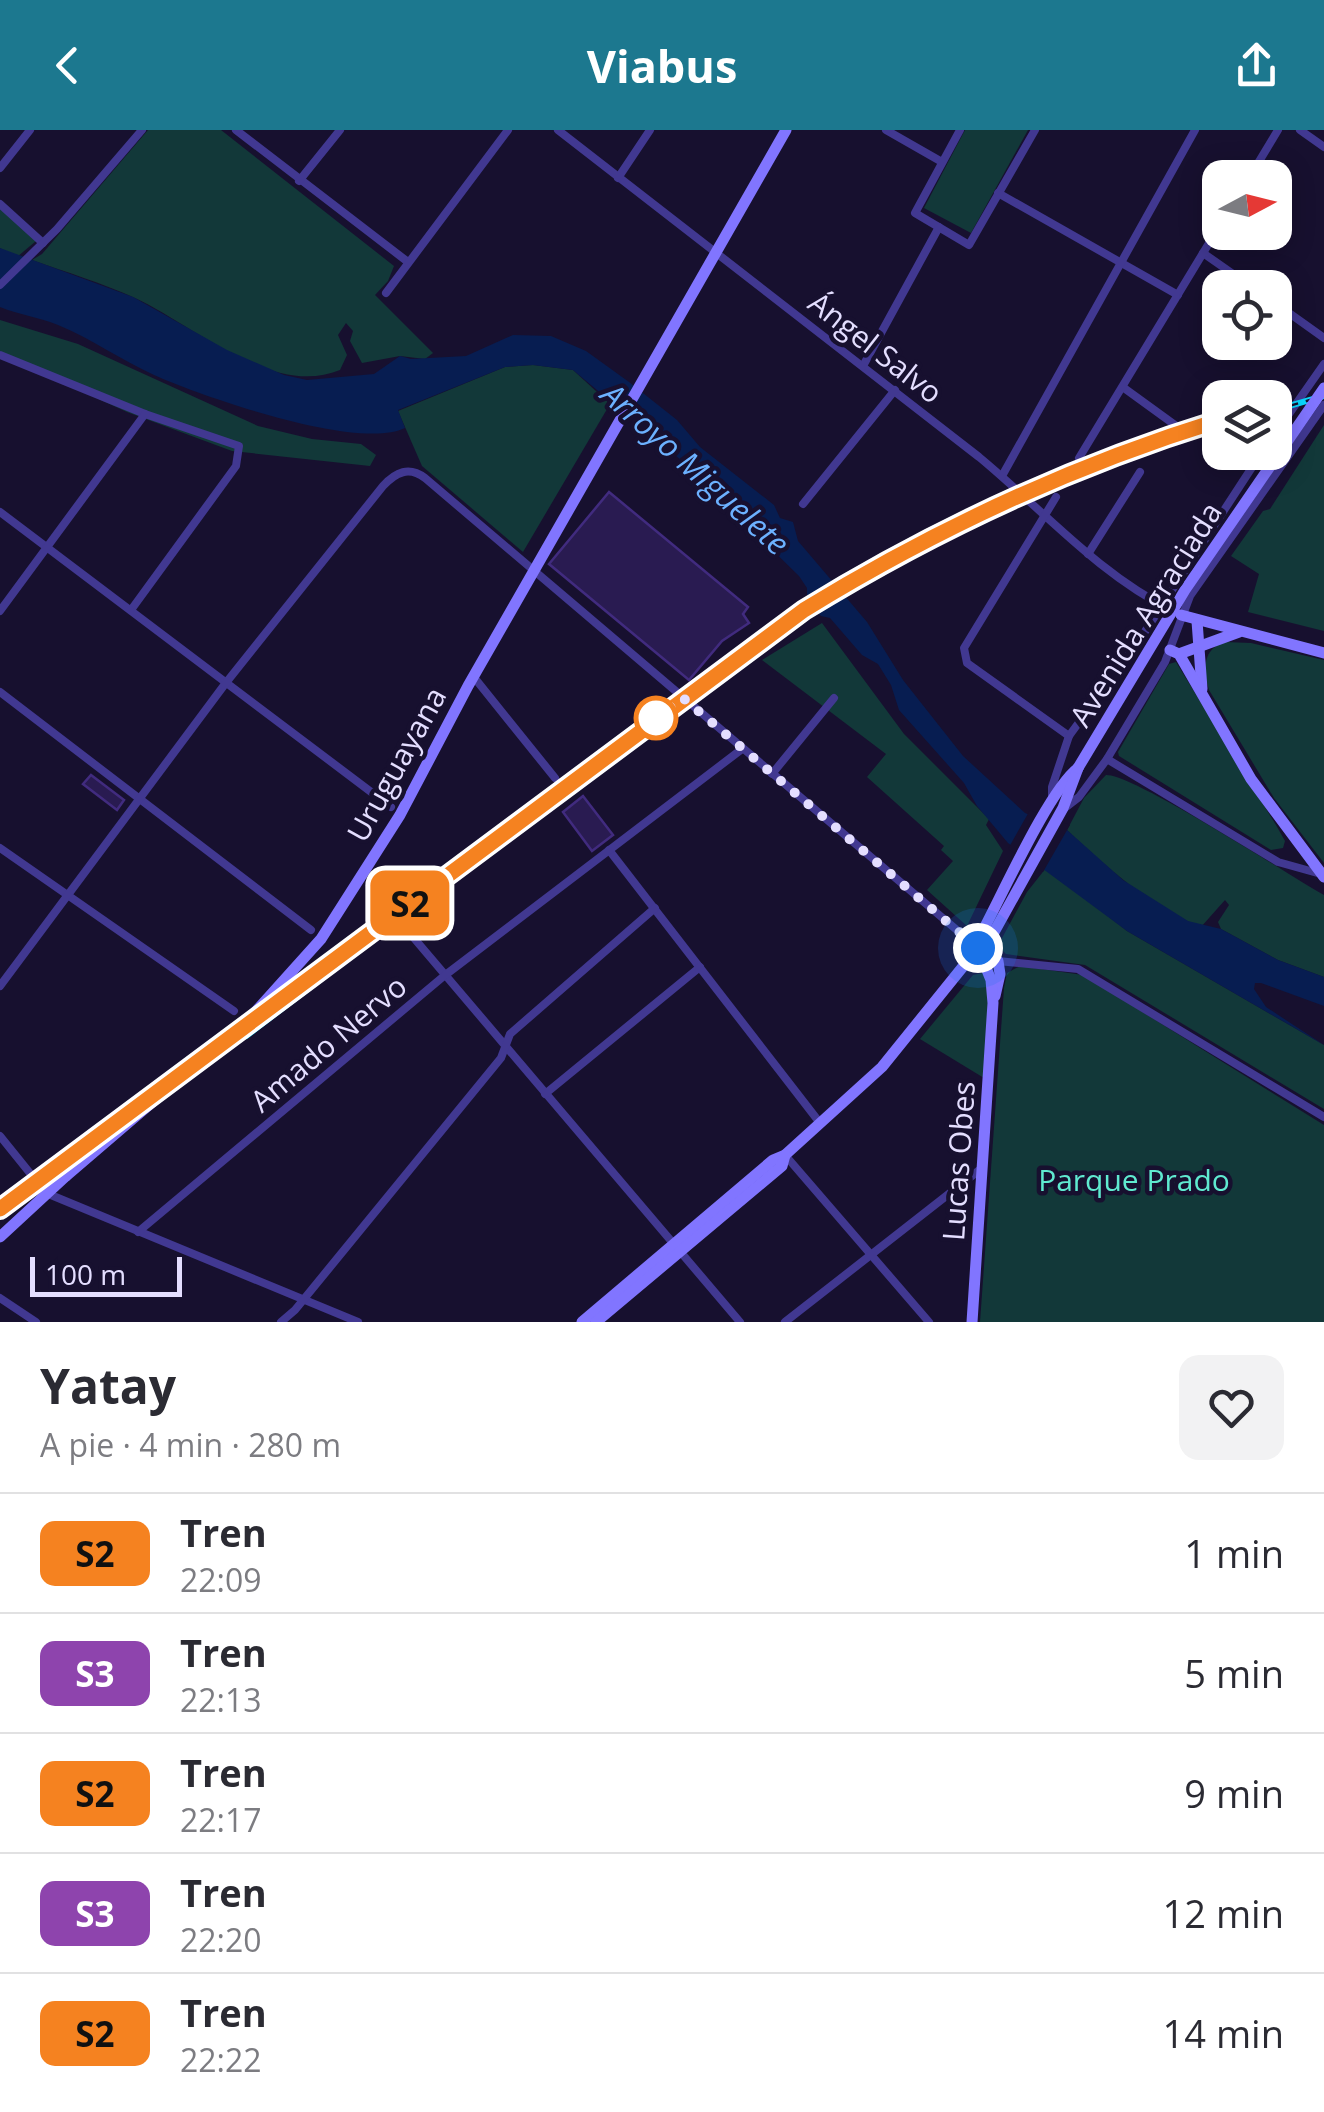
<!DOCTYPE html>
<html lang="es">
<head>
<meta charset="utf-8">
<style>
	:root { --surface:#fff; --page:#f2f2f3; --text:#2b2b33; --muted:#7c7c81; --line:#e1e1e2; --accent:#1c788f }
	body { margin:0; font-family:"Open Sans",sans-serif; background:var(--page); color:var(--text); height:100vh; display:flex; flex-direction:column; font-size:38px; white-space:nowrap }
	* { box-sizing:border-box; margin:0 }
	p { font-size:32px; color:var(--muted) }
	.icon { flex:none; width:55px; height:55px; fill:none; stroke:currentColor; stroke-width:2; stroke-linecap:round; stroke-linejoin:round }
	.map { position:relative; height:1192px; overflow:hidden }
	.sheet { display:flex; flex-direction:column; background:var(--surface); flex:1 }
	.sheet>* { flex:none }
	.badge { padding:0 20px; border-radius:15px; font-size:35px; line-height:65px }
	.needle { width:65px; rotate:83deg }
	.fabs { position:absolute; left:1202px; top:30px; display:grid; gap:20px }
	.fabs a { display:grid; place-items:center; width:90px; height:90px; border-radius:20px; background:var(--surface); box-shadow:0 5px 25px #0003; font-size:50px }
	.scale { position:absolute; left:30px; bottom:25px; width:152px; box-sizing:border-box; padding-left:10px; border:5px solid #e4deff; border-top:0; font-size:28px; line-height:35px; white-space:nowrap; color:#e4deff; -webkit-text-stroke:8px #17102f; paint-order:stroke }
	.you { position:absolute; width:50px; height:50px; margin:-25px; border:8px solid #fff; border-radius:50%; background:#1a73e8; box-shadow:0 0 0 15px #1a73e833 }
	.map>.badge { position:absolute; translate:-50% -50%; box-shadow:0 0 0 5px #fff }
	.round { display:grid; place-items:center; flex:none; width:105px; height:105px; border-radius:20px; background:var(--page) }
	.headline { display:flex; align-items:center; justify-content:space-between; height:170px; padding:0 40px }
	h1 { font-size:48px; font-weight:700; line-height:75px }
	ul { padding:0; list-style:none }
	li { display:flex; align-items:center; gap:30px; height:120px; padding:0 40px; border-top:2px solid var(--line) }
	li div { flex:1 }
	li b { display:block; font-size:38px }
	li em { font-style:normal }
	li .badge { min-width:110px; font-weight:700; text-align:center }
	header { display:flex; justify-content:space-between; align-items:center; height:130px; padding:0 40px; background:var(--accent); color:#fff; font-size:45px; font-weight:700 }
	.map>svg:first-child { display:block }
	.green { fill:#123839 }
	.water { fill:#071d51 }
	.pier { fill:#17102f }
	.building { fill:#291b51; stroke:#412b7f; stroke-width:2.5 }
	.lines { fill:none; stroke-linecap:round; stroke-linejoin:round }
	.street { stroke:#413891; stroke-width:8 }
	.secondary { stroke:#8175ff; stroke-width:11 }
	.rail-casing { stroke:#0ad7ff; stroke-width:6 }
	.rail { stroke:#17102f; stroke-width:2.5; stroke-dasharray:8; stroke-linecap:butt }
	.secondary-bridge { stroke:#8175ff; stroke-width:11 }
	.line-casing { stroke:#fff; stroke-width:22 }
	.line { stroke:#f58220; stroke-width:15 }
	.walk { stroke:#e4deff; stroke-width:10; stroke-dasharray:0 18 }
	.stop-dot { fill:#fff; stroke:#f58220; stroke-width:5 }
	.labels { text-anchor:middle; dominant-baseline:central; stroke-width:9; stroke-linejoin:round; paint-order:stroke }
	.street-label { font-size:30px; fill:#e4deff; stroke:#17102f }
	.park-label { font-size:30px; fill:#5fead0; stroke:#17102f }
	.water-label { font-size:32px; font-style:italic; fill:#6cb1ff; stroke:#17102f }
</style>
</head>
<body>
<header><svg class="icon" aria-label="back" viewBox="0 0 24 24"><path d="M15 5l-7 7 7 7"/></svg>Viabus<svg class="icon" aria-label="share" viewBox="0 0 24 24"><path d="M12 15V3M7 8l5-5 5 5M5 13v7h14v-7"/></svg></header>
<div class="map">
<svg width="1324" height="1192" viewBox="0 0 1324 1192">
	<rect width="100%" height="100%" fill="#17102f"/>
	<g class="green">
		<path d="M148,0H221L394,136L388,151L375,165L433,223L425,229L400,226L362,233L350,211L353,201L346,193L338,205L347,225L340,240C272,268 194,195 135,168C102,153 66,142 32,130L42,124Z"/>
		<path d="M965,0H1028L971,103L924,78Z"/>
		<path d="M0,78L36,111L17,127L0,118Z"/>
		<path d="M0,190L78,214L258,296L312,309L361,314L376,325L370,336L232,321L127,282L0,224Z"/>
		<path d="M533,235L573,240L610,274L523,422L422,336L398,281L505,237Z"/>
		<path d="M1324,295V501L1248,482L1259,444L1231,426L1263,381L1270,379Z"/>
		<path d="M822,493L904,604L989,689L986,695L1003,721L967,796L927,760L953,731L941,720L944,716L867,647L886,624L762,530Z"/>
		<path d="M1225,512L1251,513L1324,530V733L1274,668L1209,560C1203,540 1202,519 1225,512Z"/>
		<path d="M1176,532L1276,695L1285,711L1283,718L1271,720L1119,626L1118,622L1169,534Z"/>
		<path d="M1106,645C1134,644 1287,744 1324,765V847L1278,830L1221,799L1218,792L1229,775L1225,770L1201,797C1151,777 1106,737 1067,700L1084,668Z"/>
		<path d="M1046,738L1127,801L1324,915V979L1085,835L1006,824L1000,818L1001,810L1027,762Z"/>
		<path d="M1020,836L1083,845L1324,995V1192H980L1004,858L1007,843Z"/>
		<path d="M983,843L989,852L984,948L920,909L973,845Z"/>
	</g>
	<path class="water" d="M0,118L133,167L227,220L284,245L307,250L374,244L400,226L411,229L466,226L513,205L551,206L586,221L629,252L677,290L700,317L774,375L780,388L793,392L798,411L867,492L903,550L963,626L1025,683L1067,700L1123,750L1188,791L1221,799L1278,830L1324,847V876L1261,853H1255L1254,859L1266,877L1324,915L1127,801L1008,713L977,676L964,653L899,580L891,555L878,534L862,525L830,488L821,486L807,471V458L799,446L681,330L573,240L533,235L505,237L398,280L405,298C359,321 203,267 154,245C121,230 92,209 58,195C39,187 19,185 0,177Z"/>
	<path class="pier" d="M1030,680L1070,695L1043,742L1008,719Z"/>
	<g class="building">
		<path d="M609,362L748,477L743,484L749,493L722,511L689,550L549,434Z"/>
		<path d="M91,645L124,670L117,680L83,654Z"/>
		<path d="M583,666L613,705L592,721L563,682Z"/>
	</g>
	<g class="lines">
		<g class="street">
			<path d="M236,0L408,132"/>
			<path d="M558,0L979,327C1042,379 1098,444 1173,481"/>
			<path d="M886,0L942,32"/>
			<path d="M960,0L915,83L969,115L1035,0"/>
			<path d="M1300,0L1324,17"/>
			<path d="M0,38L30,0"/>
			<path d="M618,48L650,0"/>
			<path d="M1249,48L1278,0"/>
			<path d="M299,51L340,0"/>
			<path d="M998,63L1178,165"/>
			<path d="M0,74L43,113"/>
			<path d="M1203,123L1253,158"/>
			<path d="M0,155L57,99L142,0"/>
			<path d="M386,163L508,0"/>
			<path d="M1275,173L1324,208"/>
			<path d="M0,225L145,284L239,316L236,336L131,480"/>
			<path d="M863,236L939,97"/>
			<path d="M1124,258L1175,295"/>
			<path d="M1275,304L1324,234"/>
			<path d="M1079,328L1220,95"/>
			<path d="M1002,346L1195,0"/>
			<path d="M1056,367L964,518L967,533L1069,606"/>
			<path d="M803,374L895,260"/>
			<path d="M0,382L391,677"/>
			<path d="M1088,424L1140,342"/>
			<path d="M0,481L145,284"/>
			<path d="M473,546L555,648"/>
			<path d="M0,562L311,800"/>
			<path d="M1107,629L1278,732L1321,744"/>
			<path d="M772,644L834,568"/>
			<path d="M1052,670V657L1069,606L1144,503L1262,322"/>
			<path d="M1066,677L1079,667L1107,629L1165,532L1190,466L1324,275"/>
			<path d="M0,718L234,881"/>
			<path d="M609,720L820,993"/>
			<path d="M413,807L740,1192"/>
			<path d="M998,831L1078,839L1324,987"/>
			<path d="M0,856L225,554L383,356C396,342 409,336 425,348L978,818"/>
			<path d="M545,964L700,837"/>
			<path d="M0,1006L46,1063L358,1192"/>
			<path d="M785,1025L929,1192"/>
			<path d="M138,1102L444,846L742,619"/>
			<path d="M0,1168L36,1192"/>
			<path d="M281,1192L295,1180L501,928L510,904L655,778"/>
			<path d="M785,1192L982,1038"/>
		</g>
		<g class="secondary">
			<path d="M1181,485L1324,523"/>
			<path d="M1197,491L1202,559"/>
			<path d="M1170,520L1179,524L1251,649L1324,747"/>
			<path d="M1179,524L1239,502"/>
			<path d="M978,818L979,808C1000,770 1048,661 1078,638"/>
			<path d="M978,818L998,831L1000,844L995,866"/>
			<path d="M248,890L321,809L400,685L468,556L786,0"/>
			<path d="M0,1107L66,1046"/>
			<path d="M582,1192L773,1030L785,1025L882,937L978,818L988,813L1063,678L1078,638"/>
			<path d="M596,1192L782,1036L785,1025"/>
			<path d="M972,1192L993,873L991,850L978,818"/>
		</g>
		<defs>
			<g id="rail">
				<path d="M1275,280L1324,266"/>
				<path d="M246,906C350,827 455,747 559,668C641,606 722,540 809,485C936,404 1076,340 1220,296"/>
				<path d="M0,1079L24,1060"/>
			</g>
		</defs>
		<use href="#rail" class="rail-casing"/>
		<use href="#rail" class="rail"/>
		<g class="secondary-bridge">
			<path d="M1078,638L1185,460L1324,258"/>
			<path d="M66,1046L248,890"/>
		</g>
	</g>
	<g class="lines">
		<defs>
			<path id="line" d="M0,1079L804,480C934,400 1074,335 1220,290"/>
		</defs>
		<use href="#line" class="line-casing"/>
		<use href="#line" class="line"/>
		<path class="walk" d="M656,588L683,568L978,818"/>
	</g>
	<circle class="stop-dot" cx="656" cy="588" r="20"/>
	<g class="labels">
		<g class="street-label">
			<text transform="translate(876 217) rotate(38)">Ángel Salvo</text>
			<text transform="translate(1145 484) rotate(-58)">Avenida Agraciada</text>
			<text transform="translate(396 634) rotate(-61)">Uruguayana</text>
			<text transform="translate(328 913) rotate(-40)">Amado Nervo</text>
			<text transform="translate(958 1031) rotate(-86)">Lucas Obes</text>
		</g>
		<g class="park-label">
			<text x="1134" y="1049">Parque Prado</text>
		</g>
		<g class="water-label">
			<text transform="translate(696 338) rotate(42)">Arroyo Miguelete</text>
		</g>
	</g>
</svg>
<div class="fabs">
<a><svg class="needle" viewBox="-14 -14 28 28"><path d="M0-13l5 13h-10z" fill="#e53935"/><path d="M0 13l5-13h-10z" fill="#7c7c81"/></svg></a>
<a><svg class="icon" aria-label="locate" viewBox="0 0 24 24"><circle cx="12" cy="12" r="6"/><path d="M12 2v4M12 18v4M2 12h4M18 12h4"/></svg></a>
<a><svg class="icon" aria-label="layers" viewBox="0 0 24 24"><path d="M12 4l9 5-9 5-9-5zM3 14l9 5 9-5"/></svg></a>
</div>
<div class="scale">100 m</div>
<div class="you" style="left:978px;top:818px"></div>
<b class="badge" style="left:410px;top:773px;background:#f58220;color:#111">S2</b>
</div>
<section class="sheet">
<div class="headline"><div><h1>Yatay</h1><p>A pie · 4 min · 280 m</p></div><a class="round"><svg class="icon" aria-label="heart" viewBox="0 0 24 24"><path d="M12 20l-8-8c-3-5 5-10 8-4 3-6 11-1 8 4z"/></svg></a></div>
<ul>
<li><span class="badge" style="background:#f58220;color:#111">S2</span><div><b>Tren</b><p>22:09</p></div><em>1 min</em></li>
<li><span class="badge" style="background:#8e44ad;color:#fff">S3</span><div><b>Tren</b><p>22:13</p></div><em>5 min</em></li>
<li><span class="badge" style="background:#f58220;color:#111">S2</span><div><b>Tren</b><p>22:17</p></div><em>9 min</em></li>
<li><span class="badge" style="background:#8e44ad;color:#fff">S3</span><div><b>Tren</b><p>22:20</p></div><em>12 min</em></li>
<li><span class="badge" style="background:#f58220;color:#111">S2</span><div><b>Tren</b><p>22:22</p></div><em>14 min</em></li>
</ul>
</section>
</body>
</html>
